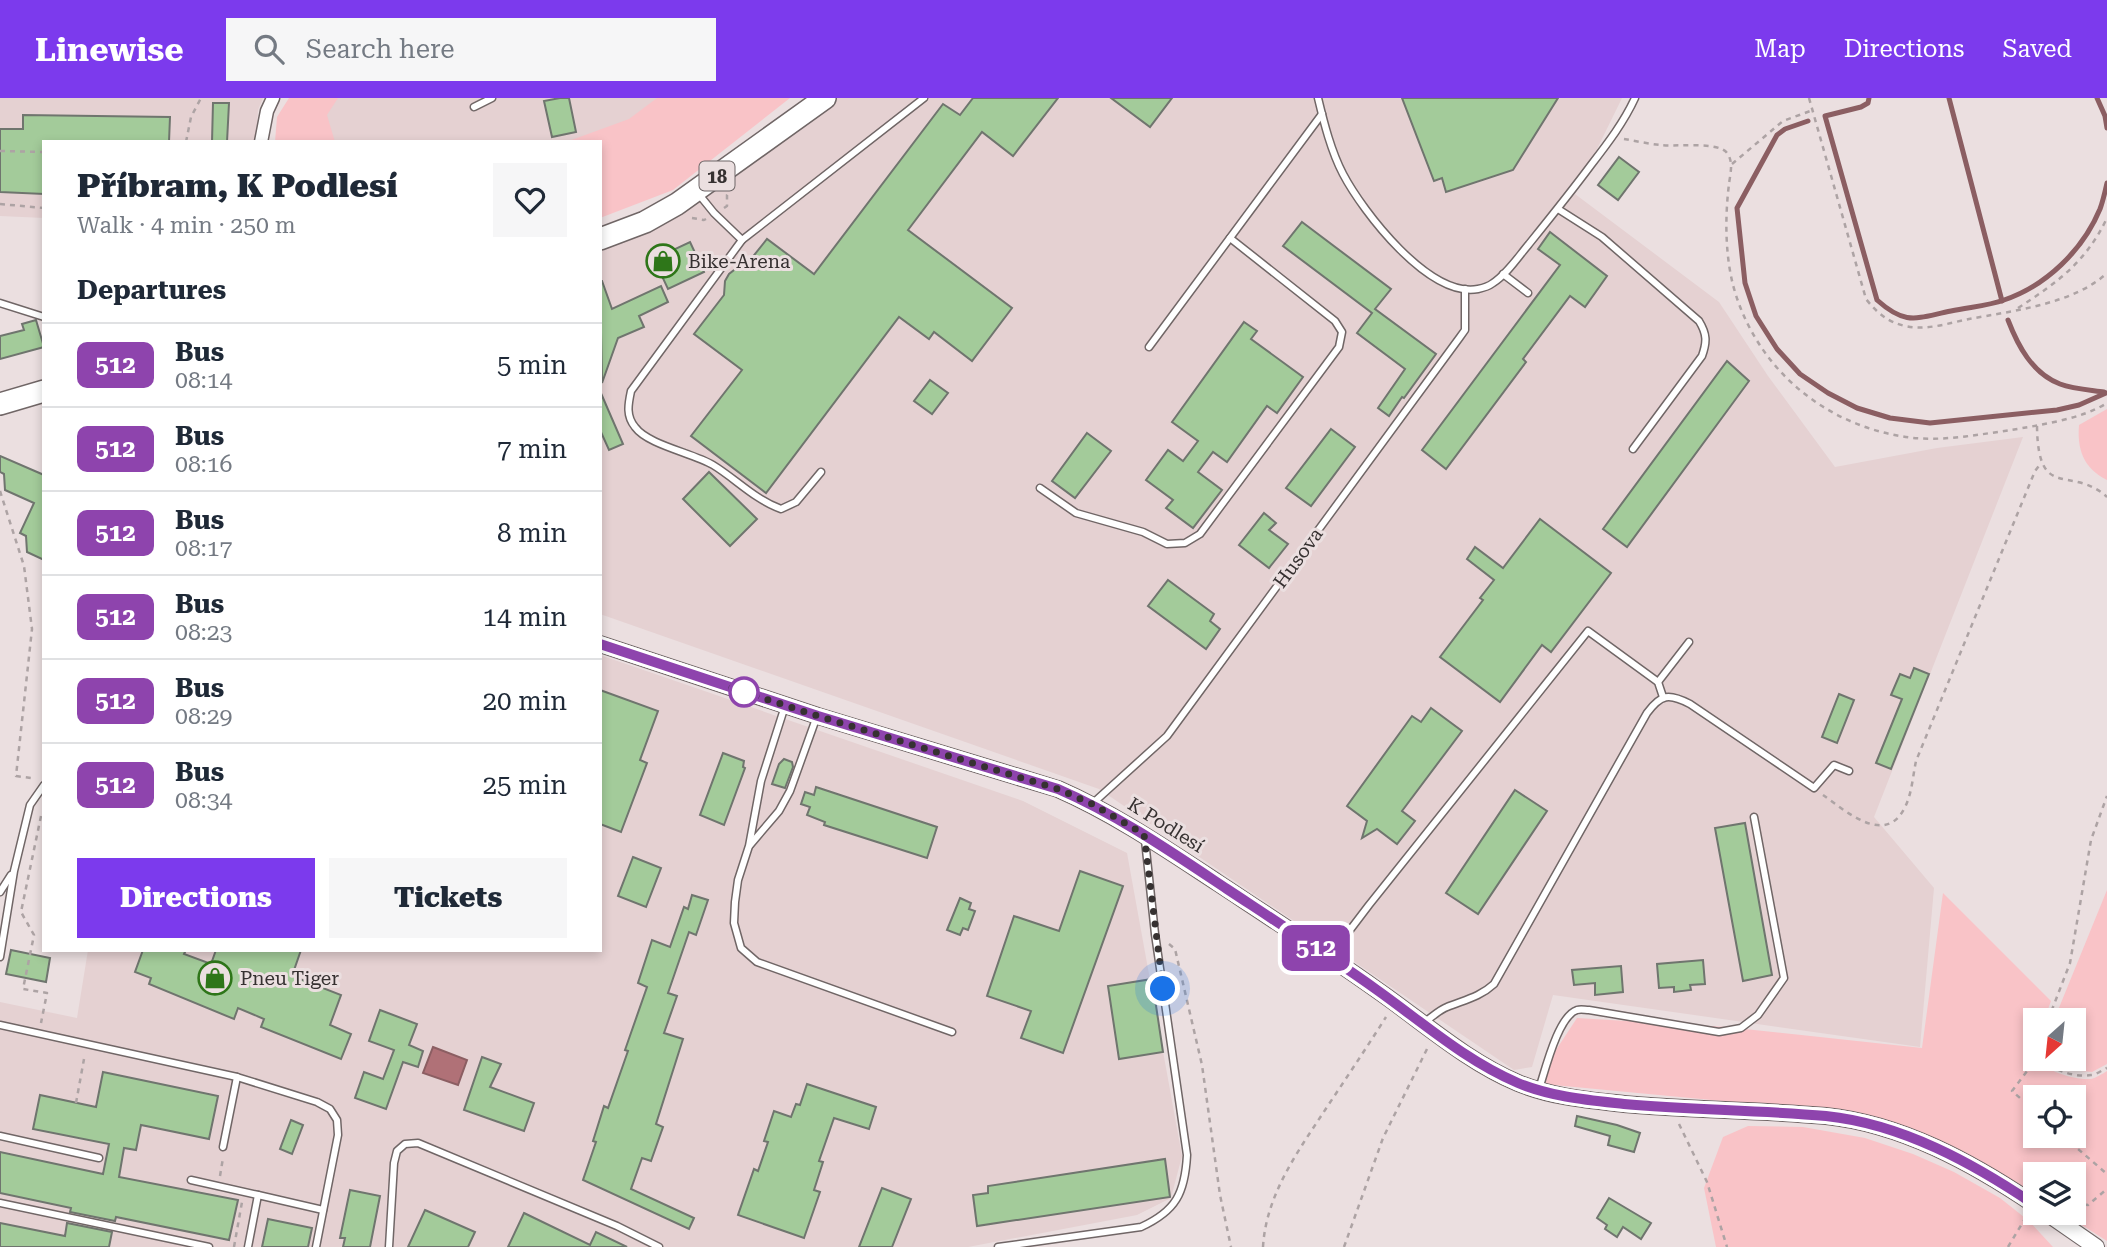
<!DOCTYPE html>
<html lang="en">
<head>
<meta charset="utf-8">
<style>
	:root { --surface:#fff; --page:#f6f6f7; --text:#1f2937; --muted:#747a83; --line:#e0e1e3; --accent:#7c3aed }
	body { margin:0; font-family:"Roboto Serif",serif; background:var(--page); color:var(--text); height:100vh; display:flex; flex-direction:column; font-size:26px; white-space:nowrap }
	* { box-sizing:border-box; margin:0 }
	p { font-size:23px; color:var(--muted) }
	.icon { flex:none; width:38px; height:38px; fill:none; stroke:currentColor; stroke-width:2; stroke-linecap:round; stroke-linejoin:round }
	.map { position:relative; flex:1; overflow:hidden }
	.sheet { position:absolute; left:42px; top:42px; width:560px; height:812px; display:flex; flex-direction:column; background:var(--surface); border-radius:0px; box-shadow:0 4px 10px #0003 }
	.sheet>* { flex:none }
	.badge { padding:0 14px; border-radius:10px; font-size:24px; line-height:46px }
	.needle { width:46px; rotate:207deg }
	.buttons { position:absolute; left:2023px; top:910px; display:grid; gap:14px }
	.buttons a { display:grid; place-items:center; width:63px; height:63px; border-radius:0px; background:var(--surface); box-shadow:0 4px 10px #0003; font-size:35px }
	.you { position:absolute; width:35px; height:35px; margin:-18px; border:5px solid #fff; border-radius:50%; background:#1a73e8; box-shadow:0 0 0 10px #1a73e833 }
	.map>.badge { position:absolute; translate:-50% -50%; box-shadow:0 0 0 4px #fff }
	h2 { padding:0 35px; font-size:26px; line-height:63px }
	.round { display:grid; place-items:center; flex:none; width:74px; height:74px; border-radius:0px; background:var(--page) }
	.head { display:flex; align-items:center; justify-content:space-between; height:119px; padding:0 35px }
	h1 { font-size:33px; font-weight:800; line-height:52px }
	.cta { display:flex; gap:14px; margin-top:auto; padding:14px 35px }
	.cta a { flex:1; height:80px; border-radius:0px; background:var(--accent); color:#fff; font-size:28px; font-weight:800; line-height:80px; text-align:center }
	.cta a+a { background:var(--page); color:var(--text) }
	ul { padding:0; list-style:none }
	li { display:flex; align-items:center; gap:21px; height:84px; padding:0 35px; border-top:2px solid var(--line) }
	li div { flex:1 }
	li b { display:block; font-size:26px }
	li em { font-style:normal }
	li .badge { min-width:77px; font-weight:700; text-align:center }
	header { display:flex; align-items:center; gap:42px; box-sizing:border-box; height:98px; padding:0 35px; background:var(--accent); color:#fff }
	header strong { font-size:33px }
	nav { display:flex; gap:38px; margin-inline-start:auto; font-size:24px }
	.search { width:490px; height:63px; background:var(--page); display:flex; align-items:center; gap:18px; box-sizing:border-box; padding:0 24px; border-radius:0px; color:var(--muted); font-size:26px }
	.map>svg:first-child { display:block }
	.built { fill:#e5d1d2 }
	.green { fill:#f9c3c7; fill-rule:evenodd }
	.water { fill:#b07177; stroke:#8b5e62; stroke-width:2 }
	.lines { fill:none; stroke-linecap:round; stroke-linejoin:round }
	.stream { stroke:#8b5e62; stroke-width:5 }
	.building { fill:#a3cb9a; stroke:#6f756e; stroke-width:2 }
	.service-casing { stroke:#706666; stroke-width:9 }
	.minor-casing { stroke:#706666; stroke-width:15 }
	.tertiary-casing { stroke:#706666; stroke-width:18 }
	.primary-casing { stroke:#706666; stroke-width:24 }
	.path { stroke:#ada3a4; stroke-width:2.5; stroke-dasharray:5 5; stroke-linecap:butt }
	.service { stroke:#fff; stroke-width:6 }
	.minor { stroke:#fff; stroke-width:12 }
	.tertiary { stroke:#fff; stroke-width:16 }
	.primary { stroke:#fff; stroke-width:21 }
	.line-casing { stroke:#fff; stroke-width:16 }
	.line { stroke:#8e44ad; stroke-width:10 }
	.walk { stroke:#363131; stroke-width:7; stroke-dasharray:0 12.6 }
	.stop-dot { fill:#fff; stroke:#8e44ad; stroke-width:3.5 }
	.labels { text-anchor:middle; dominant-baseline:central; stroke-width:6; stroke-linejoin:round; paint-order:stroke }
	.shield { fill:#ebdfe0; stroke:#6c6566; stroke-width:2 }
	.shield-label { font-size:18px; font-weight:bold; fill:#363131 }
	.poi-label { font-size:19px; fill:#363131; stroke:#ebdfe0; text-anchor:start }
	.street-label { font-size:19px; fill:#363131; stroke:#ebdfe0 }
</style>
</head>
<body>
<header>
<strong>Linewise</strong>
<div class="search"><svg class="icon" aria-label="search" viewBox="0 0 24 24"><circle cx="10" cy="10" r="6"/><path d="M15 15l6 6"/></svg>Search here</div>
<nav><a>Map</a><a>Directions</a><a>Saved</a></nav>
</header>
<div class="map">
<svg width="2107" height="1149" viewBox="0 0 2107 1149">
	<rect width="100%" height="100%" fill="#ebdfe0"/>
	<g class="built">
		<path d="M0,0H263L258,12L256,44H44V120L0,118Z"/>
		<path d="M318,0H729L600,44H306Z"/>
		<path d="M825,0H1622L1575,96L1719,204L1768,278L1835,369L1937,350L2023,339L1874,719L1934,790L1920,949L1553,897L1532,969L1514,972L1099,691L600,516V148Z"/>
		<path d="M600,557L1023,703L1127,755L1182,1058L1171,1100L1137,1117L968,1149H0V904L77,920L88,852H600Z"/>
	</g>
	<g class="green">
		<path d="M289,0H338L327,17L335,44H275L277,19Z"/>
		<path d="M657,0H790L673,92L600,120V44H566L629,21Z"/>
		<path d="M2107,311V382C2083,370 2077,351 2079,327Z"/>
		<path d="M2107,792V966L2092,974L2070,972L2047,961H2074V922H2054Z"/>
		<path d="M1943,795L2051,903L2044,922H2035V961C2047,973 2073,982 2091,981C2096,980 2102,976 2107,973V1143L2063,1115H2074V1076H2035V1097L1997,1073L1869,1017L1543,986L1554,955L1577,920L1726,929L1922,950ZM2035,999H2074V1038H2035Z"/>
		<path d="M1748,1028L1803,1029L1865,1040L1913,1056L1954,1074L2000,1100L2029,1123L2053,1149H1716L1704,1090L1723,1039Z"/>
	</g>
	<path class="water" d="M433,949L467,962L458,987L423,975Z"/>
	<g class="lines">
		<g class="stream">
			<path d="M1869,0L1868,5L1861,9L1825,18L1877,202C1906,228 1916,220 1951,213C1969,209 1988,208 2004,202C2046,188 2083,152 2100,111C2103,103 2105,94 2107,85"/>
			<path d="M1949,0L2002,203"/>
			<path d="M2097,0L2105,18L2107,30"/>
			<path d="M1808,23L1785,31L1777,37L1737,110L1745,185L1756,218L1777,251L1800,276L1828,295L1857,310L1890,320L1930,325L2057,312L2079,307L2106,295"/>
			<path d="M2008,222C2018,248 2032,275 2060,286C2073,291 2090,292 2104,294"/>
		</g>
	</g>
	<g class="building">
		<path d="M560,0H569L576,34L552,39L544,3Z"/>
		<path d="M973,0H1058L1013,58L982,34L908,132L1012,210L972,263L934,234L929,241L899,219L766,395L691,338L742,272L694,236L724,197L725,183L729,176L738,169L747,166L767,141L814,176L943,6L960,17Z"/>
		<path d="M1111,0H1172L1150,29Z"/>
		<path d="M1402,0H1558L1513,72L1446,94L1442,80L1434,83Z"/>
		<path d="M213,5H229L227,44H212Z"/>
		<path d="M23,17L170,19L169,44H44V96L0,94V31H23Z"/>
		<path d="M1619,59L1639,74L1618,102L1598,87Z"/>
		<path d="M1302,124L1391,191L1375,211L1436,256L1404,300L1402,299L1389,318L1378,310L1405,271L1357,235L1372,215L1283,148Z"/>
		<path d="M1550,134L1607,178L1585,209L1570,198L1523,261L1526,264L1446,371L1422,352L1560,167L1538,151Z"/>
		<path d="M690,144L704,174L668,191L654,161Z"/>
		<path d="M600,183H602L612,211L661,188L668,204L639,218L644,229L618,240L602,285Z"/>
		<path d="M36,222L44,249L0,261V238L24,232L22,226Z"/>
		<path d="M1244,224L1257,233L1251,241L1303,279L1277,315L1267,308L1227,364L1213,354L1198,374L1222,392L1193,430L1166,410L1173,402L1146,382L1168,352L1183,363L1198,343L1172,324Z"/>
		<path d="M1727,263L1749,283L1627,449L1603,431Z"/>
		<path d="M930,282L948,295L932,316L914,303Z"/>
		<path d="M600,293L623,346L609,352L600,332Z"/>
		<path d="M1331,331L1355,349L1311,408L1286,390Z"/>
		<path d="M1087,335L1111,353L1075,400L1052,383Z"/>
		<path d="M0,358L44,377V462L27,454L26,438L20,435L34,405L5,392L4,376L0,374Z"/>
		<path d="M709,374L757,421L730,448L683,401Z"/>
		<path d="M1264,415L1276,425L1269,432L1288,446L1269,470L1239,447Z"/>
		<path d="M1540,421L1611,475L1551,554L1542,547L1500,604L1440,559L1483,502L1480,500L1494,482L1467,461L1475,449L1503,470Z"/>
		<path d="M1168,482L1214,516L1210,523L1220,531L1206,551L1148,508Z"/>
		<path d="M1914,570L1929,576L1891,671L1876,665L1902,601L1891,597L1900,576L1910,580Z"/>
		<path d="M600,592L658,613L640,662L647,665L621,734L600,726Z"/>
		<path d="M1839,596L1854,602L1837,645L1822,639Z"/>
		<path d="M1431,610L1462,633L1402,713L1415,723L1397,746L1377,731L1362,740L1367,723L1347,708L1412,618L1421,624Z"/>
		<path d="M723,655L744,663L743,669L745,670L724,727L700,717Z"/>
		<path d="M784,661L792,664L793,669L785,690L772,686L779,666Z"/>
		<path d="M816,689L937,729L927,760L824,727L825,724L807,717L810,709L801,706L805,694L814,697Z"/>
		<path d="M1515,692L1547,713L1478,816L1446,795Z"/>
		<path d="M1745,725L1772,877L1743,883L1715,730Z"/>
		<path d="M633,759L661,770L646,809L618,798Z"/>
		<path d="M1080,773L1123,788L1063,955L1021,940L1031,913L987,898L1014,818L1059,833Z"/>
		<path d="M692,797L708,802L696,837L689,834L668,895L677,898L664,935L683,941L656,1026L663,1029L651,1063L642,1060L631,1091L694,1120L689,1131L583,1082L596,1044L593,1043L604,1008L608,1010L628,953L625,952L647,889L638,885L652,842L670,849L684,809L688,811Z"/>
		<path d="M960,800L971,805L969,811L975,813L968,832L963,830L960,837L947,832Z"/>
		<path d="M11,852L50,860L46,884L6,876Z"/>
		<path d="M143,852H186L184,856L211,866L216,852H301L292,878L341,897L330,927L351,936L341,961L261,929L264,921L238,910L234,921L149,886L151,880L135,874Z"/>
		<path d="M1703,862L1705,886L1690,887L1691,892L1674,894V889L1659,890L1657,866Z"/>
		<path d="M1621,868L1623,894L1595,897V885L1574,887L1572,872Z"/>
		<path d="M1152,881L1163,954L1119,961L1108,888Z"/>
		<path d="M380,912L417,926L409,947L423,953L418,969L403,964L386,1011L355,1000L364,974L383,981L394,952L369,943Z"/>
		<path d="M482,959L501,966L490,989L534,1005L524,1033L464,1012Z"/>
		<path d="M103,974L218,998L209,1041L141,1027L136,1052L124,1050L119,1079L238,1102L229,1142L116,1119L115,1123L70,1114L71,1110L0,1095V1054L103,1076L109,1046L33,1031L40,997L96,1009Z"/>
		<path d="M807,986L876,1009L869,1031L834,1020L819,1063L823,1064L814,1092L820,1094L804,1140L738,1117L754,1071L758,1073L768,1044L764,1043L774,1013L791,1019L796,1006L800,1007Z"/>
		<path d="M1577,1018L1617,1027L1640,1035L1634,1054L1608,1047L1610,1038L1575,1028Z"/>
		<path d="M291,1022L303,1027L292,1056L280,1051Z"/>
		<path d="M1165,1061L1170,1099L977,1128L973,1097L988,1095V1088Z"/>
		<path d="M882,1090L911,1101L892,1149H859Z"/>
		<path d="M350,1092L380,1098L370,1149H343L345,1140H340Z"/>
		<path d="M1609,1100L1651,1125L1641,1141L1623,1129L1617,1139L1605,1131L1607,1127L1597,1120Z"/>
		<path d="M425,1112L475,1134L468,1149H408Z"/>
		<path d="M524,1115L590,1147L596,1134L627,1149H508Z"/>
		<path d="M268,1121L312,1130L308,1149H262Z"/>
		<path d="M0,1125L65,1138L67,1125L112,1134L109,1149H0Z"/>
	</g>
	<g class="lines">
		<defs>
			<g id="service">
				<path d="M1318,0C1324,25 1331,53 1343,76C1363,114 1429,200 1478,191C1483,190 1489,188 1493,185C1507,176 1518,159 1529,146C1550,120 1571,94 1591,67C1608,45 1624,24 1635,0"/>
				<path d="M474,9L492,0"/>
				<path d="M697,94L714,115L742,142L924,0"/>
				<path d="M1558,111L1602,139L1699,223C1707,236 1707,244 1702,258L1633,351"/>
				<path d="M742,142L631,293C628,307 626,318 635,329C648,347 693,355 713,367C736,381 754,401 781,411L796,404L821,374"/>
				<path d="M1503,176L1528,195"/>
				<path d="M0,205L44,219"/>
				<path d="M1149,249L1322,16"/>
				<path d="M1040,390L1076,415L1143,434L1167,446L1185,445L1200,436L1339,249L1342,234L1335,223L1230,140"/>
				<path d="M1658,584L1689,544"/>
				<path d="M785,608L761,683L749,748L738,782L735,804L734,825L741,850L757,864L952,934"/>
				<path d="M1092,706L1167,638L1460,239L1465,232V191"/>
				<path d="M750,747L779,713L790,693L817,618"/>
				<path d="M0,794L11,777"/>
				<path d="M1331,857L1369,807L1588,533L1658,584L1663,599"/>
				<path d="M0,859L14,773L30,707L44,687"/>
				<path d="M1423,925C1431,920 1439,912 1447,909C1464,902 1480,899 1494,886L1647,615C1661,596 1669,595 1690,606L1814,690L1834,667L1849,673"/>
				<path d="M0,927L237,979L317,1004L330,1011L337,1022L338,1037L316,1149"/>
				<path d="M1539,991C1545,973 1558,918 1577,912C1581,911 1585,912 1589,912L1719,934L1741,930L1758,917L1784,880L1754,719"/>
				<path d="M0,1038L99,1060"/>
				<path d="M223,1049L237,979"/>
				<path d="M191,1082L258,1097"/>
				<path d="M0,1105L209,1149"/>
				<path d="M248,1149L258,1097L323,1112"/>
				<path d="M389,1149L394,1065L397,1053L405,1046L418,1045L617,1128L659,1149"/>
				<path d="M998,1149L1141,1129C1176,1113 1185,1095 1187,1057L1155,836L1145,742"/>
			</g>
			<path id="minor" d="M261,44L267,13L273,0"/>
			<g id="tertiary">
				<path d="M600,546L818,618L1058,691C1115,716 1166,751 1218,785C1271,820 1325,855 1377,892C1422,923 1466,963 1518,985C1552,999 1588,1002 1624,1006C1691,1012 1759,1012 1826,1018C1902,1026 1973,1065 2035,1107"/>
				<path d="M2047,1115L2096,1149"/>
			</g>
			<g id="primary">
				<path d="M600,141L645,124L677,106L825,0"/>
				<path d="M0,306L44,293"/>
			</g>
		</defs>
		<use href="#service" class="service-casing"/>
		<use href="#minor" class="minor-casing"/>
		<use href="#tertiary" class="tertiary-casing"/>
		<use href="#primary" class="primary-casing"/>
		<g class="path">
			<path d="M1809,0L1866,201C1877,215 1888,224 1905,228C1926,233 1949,225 1969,221C2012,213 2074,206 2107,175"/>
			<path d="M1624,41C1636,43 1649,46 1661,47C1676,49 1718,43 1727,55C1734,64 1730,77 1729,86C1725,118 1725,155 1733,187C1754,266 1819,324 1900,338C1936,345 1975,337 2011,332C2040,327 2082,321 2107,305"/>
			<path d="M186,44L191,19L201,0"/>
			<path d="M0,53L44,54"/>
			<path d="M1732,66L1783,23L1813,12"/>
			<path d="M0,106L44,110"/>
			<path d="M724,110L727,108V97L731,91"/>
			<path d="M692,120L704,122L706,121"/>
			<path d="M2018,210C2058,184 2086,164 2107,120"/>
			<path d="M2037,328C2038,405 2071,366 2107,399"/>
			<path d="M0,393L24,468L32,531L16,678L31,680"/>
			<path d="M1823,697C1847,714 1887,750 1906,707C1912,694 1913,677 1916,663L2035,373L2041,365"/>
			<path d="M41,718L21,814L34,837L23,891L47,895L41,925"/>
			<path d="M1169,846L1175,851L1202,967L1220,1097L1231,1149"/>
			<path d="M2048,922L2070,865L2091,742L2107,698"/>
			<path d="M2041,961C2053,972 2075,980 2091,977C2096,977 2102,972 2107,970"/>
			<path d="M76,1005L84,961"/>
			<path d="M2035,1013L2012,993L2036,961"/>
			<path d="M1679,1026L1707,1084L1727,1149"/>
			<path d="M2063,1038L2107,1076"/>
			<path d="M220,1078L223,1060"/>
			<path d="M2074,1105L2088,1107L2107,1091"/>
			<path d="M234,1149L242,1104"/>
			<path d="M1263,1149C1266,1096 1299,1052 1327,1009C1347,979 1367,949 1386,919"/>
			<path d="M1344,1149L1383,1040L1428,949"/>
			<path d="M2008,1149L2026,1119"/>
		</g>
		<use href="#service" class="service"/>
		<use href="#minor" class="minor"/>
		<use href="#tertiary" class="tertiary"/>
		<use href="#primary" class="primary"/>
	</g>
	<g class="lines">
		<defs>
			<path id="line" d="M600,546L818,618L1058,691C1118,717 1173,755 1227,791C1277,824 1328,857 1377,892C1422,924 1466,963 1518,985C1552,999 1588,1002 1624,1006C1691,1012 1759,1012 1826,1018C1902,1026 1973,1065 2035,1107"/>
		</defs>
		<use href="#line" class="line-casing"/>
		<use href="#line" class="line"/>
		<path class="walk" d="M744,594L732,590L818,618L1058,691L1092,706L1144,736L1163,891"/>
	</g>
	<defs>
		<symbol id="shop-ring" viewBox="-11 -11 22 22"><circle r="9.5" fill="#ebdfe0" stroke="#2e7619" stroke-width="1.5"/><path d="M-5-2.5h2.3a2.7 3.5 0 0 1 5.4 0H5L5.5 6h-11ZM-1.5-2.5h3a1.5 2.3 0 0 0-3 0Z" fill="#2e7619"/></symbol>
	</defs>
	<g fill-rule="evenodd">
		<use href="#shop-ring" x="644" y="144" width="38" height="38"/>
		<use href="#shop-ring" x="196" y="861" width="38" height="38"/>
	</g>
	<circle class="stop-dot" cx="744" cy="594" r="14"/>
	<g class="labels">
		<rect class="shield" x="699.5" y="63.5" width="35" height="29" rx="5"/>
		<g class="shield-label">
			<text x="717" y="78">18</text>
		</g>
		<g class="poi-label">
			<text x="688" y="163">Bike-Arena</text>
			<text x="240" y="880">Pneu Tiger</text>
		</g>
		<g class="street-label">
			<text transform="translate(1298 460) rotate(-54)">Husova</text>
			<text transform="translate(1166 727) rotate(32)">K Podlesí</text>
		</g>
	</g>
</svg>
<div class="buttons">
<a><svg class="needle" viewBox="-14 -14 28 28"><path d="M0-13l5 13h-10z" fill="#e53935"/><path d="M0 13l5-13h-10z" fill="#747a83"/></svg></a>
<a><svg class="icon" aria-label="locate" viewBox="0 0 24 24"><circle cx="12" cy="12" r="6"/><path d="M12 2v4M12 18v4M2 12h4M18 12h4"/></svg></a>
<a><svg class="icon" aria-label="layers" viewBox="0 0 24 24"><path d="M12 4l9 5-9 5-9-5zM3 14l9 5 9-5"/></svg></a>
</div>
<div class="you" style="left:1163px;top:891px"></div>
<b class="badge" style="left:1316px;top:850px;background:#8e44ad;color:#fff">512</b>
<section class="sheet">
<div class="head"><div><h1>Příbram, K Podlesí</h1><p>Walk · 4 min · 250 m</p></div><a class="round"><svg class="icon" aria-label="heart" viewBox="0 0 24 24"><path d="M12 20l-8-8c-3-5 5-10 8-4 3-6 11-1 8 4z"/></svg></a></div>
<h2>Departures</h2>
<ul>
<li><span class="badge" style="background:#8e44ad;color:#fff">512</span><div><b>Bus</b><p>08:14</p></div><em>5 min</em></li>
<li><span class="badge" style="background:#8e44ad;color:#fff">512</span><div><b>Bus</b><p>08:16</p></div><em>7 min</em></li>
<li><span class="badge" style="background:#8e44ad;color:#fff">512</span><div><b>Bus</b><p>08:17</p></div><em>8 min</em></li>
<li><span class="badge" style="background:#8e44ad;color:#fff">512</span><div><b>Bus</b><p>08:23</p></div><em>14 min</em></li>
<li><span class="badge" style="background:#8e44ad;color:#fff">512</span><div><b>Bus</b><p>08:29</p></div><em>20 min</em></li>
<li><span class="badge" style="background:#8e44ad;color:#fff">512</span><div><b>Bus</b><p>08:34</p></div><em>25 min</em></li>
</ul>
<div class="cta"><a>Directions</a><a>Tickets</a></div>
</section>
</div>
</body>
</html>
